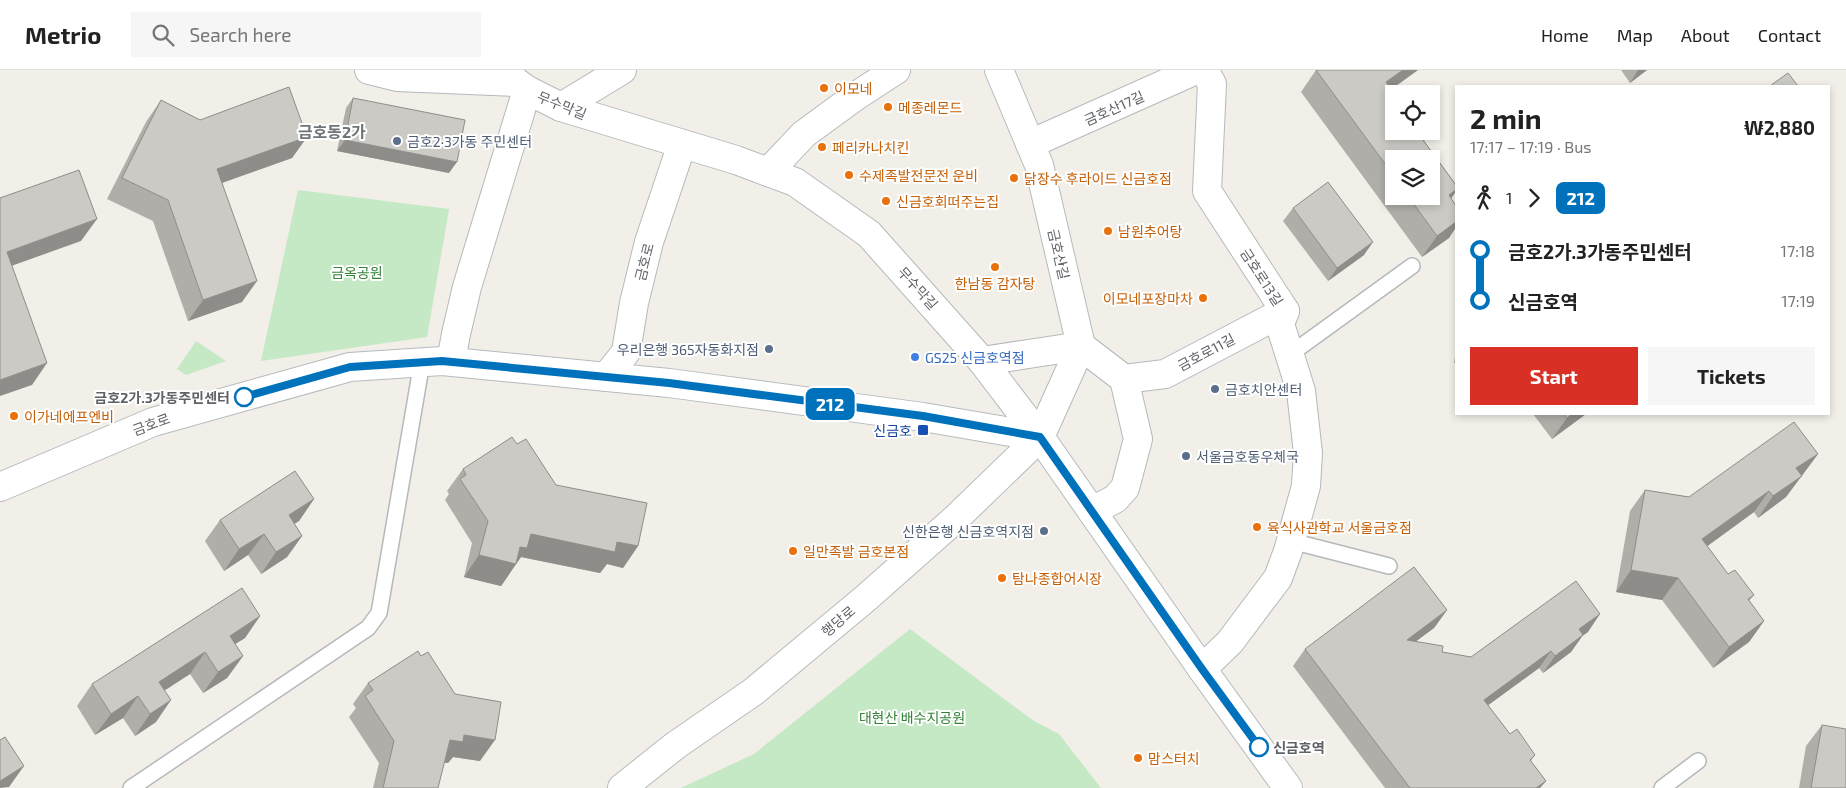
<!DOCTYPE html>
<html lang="en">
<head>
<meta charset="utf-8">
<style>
	:root { --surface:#fff; --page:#f6f6f6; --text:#222; --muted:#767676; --line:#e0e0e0; --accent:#d93025 }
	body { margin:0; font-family:"Exo 2","Noto Sans KR",sans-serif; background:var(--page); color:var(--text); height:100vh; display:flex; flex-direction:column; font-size:19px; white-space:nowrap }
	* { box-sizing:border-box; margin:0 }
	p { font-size:16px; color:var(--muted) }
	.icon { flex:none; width:28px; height:28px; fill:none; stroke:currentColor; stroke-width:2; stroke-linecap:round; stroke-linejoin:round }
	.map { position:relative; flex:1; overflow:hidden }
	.details { position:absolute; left:1455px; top:15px; width:375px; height:330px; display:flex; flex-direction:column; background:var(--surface); border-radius:0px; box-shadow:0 2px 8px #0003 }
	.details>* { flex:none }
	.badge { padding:0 10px; border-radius:8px; font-size:18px; line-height:32px }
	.fabs { position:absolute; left:1385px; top:15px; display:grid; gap:10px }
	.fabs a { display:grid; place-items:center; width:55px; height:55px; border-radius:0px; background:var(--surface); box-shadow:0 2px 8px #0003; font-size:25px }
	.map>.badge { position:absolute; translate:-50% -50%; box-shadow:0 0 0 2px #fff }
	.legs { display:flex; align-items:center; gap:8px; height:55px; padding:0 15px; font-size:16px }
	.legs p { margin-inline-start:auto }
	.overview { display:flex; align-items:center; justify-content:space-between; height:85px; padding:0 15px }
	h1 { font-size:28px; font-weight:700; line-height:38px }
	.primary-button { display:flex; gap:10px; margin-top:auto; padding:10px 15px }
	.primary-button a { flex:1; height:58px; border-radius:0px; background:var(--accent); color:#fff; font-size:20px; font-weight:700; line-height:58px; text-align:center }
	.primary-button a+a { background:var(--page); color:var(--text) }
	ul { padding:0 15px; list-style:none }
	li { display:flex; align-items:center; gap:18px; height:50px; font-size:19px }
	li i { display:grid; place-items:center; width:8px; height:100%; margin:0 6px; background:currentColor }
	li i::after { content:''; width:12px; height:12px; margin:-6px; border:4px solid; border-radius:50%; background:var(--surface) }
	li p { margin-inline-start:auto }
	li:first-child i { background:linear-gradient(#0000 50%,currentColor 0) }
	li:last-child i { background:linear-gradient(currentColor 50%,#0000 0) }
	header { display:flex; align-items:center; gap:30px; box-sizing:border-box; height:70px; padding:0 25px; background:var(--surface); border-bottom:1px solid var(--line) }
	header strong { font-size:24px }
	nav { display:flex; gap:28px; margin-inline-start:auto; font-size:18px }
	.search { width:350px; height:45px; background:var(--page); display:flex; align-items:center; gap:12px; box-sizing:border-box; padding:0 18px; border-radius:0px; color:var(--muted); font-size:19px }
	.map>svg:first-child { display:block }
	.green { fill:#c5e8c5 }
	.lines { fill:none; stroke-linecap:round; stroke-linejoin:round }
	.lane-casing { stroke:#b5b8bc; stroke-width:18 }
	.street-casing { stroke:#b5b8bc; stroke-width:30 }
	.secondary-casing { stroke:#b6babf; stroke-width:30 }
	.lane { stroke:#fff; stroke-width:15 }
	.street { stroke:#fff; stroke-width:28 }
	.secondary { stroke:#fff; stroke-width:28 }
	.wall { fill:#afaea9; fill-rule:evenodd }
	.shaded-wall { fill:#8f8d8a }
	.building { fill:#cccac5; stroke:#8f8d8a }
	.line-1-casing { stroke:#fff; stroke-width:11 }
	.line-1 { stroke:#0072bc; stroke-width:8 }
	.food-dot { fill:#e8710a; stroke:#fff; stroke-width:2 }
	.service-dot { fill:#5c6f8a; stroke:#fff; stroke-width:2 }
	.shop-dot { fill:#3f7fe0; stroke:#fff; stroke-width:2 }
	.stop-1-dot { fill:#fff; stroke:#0072bc; stroke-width:2.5 }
	.transit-dot { fill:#1a4fb4; stroke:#fff; stroke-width:2 }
	.labels { text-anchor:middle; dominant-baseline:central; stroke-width:4; stroke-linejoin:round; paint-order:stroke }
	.food-label { font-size:14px; fill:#c56008; stroke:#fff; text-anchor:start }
	.street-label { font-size:14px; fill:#5f6368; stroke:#fff }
	.service-label { font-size:14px; fill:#4e5e75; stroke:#fff; text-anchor:start }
	.park-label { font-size:14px; fill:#348238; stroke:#fff }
	.shop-label { font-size:14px; fill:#366cbe; stroke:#fff; text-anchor:start }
	.stop-label { font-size:14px; font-weight:bold; fill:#5f6368; stroke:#fff; text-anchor:end }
	.transit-label { font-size:14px; fill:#164399; stroke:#fff; text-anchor:end }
	.quarter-label { font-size:16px; font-weight:bold; fill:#70757a; stroke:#fff }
</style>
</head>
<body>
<header>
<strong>Metrio</strong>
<div class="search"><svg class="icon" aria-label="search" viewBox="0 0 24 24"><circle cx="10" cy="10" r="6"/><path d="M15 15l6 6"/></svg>Search here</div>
<nav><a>Home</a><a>Map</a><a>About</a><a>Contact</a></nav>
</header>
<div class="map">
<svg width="1846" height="718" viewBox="0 0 1846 718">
	<rect width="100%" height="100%" fill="#f1efe8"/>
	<g class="green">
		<path d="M298,120L449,139L427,267L261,291Z"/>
		<path d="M196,271L226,291L186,305L177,299Z"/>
		<path d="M910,559L1034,651L1059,664L1101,718H681L754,684Z"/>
	</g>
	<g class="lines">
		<defs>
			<g id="lane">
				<path d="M1289,285L1412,196"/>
				<path d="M1291,471L1389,496"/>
				<path d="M131,718L368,558L379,543L422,292"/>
				<path d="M1662,718L1698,691"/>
			</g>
			<g id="street">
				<path d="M369,0L397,7L516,12"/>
				<path d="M505,0L516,12L527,20L561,37L736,90L795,112L869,164L982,291L1040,367"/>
				<path d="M561,37L622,0"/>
				<path d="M1030,74L1196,0"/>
				<path d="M768,102L804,64L856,26L896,0"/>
				<path d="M451,291L456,264L467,217L527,20"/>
				<path d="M982,291L1081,276L1124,309L1138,369L1125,418L1115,429L1092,441"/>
				<path d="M606,307L626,282L634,233L649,172L682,74"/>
				<path d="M1124,309L1165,304L1285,241"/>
				<path d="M1202,599L1230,572L1278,508L1288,481L1306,416L1308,383L1301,321L1280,254L1285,241L1207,121L1212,14L1204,0"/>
			</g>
			<g id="secondary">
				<path d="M0,417L153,352L350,297L442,291L669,313L923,347L1040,367L1202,599L1288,718"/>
				<path d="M622,718L676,675L753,622L866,528L954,450L1040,367L1081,276L1039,95L999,0"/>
			</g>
		</defs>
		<use href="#lane" class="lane-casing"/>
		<use href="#street" class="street-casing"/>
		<use href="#secondary" class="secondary-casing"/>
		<use href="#lane" class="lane"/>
		<use href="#street" class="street"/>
		<use href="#secondary" class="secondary"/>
	</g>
	<g class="wall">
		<path d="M1316,0H1418L1391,19L1426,68L1424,71L1456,115V121L1451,129L1456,136V157L1449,168L1422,187L1301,22ZM1394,89L1431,126H1394Z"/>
		<path d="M1621,0H1647L1630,13Z"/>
		<path d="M353,28L449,103L337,81L346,38Z"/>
		<path d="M161,30L200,50L307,67L292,88L222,113L242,232L188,251L153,151L107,129L146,52Z"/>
		<path d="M1293,138L1364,185L1328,211L1283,151Z"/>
		<path d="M1456,280V293H1454Z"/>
		<path d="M1533,344H1586L1552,369Z"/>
		<path d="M517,374L556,415L638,476L623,498L607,494L600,503L521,487L501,516L464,507L472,473L445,430L449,424L447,421L463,399Z"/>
		<path d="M1818,384L1786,427L1758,448L1754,442L1707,476L1728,504L1754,525L1749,531L1764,551L1749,572L1713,598L1662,530L1616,522L1630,441L1645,420L1689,427Z"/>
		<path d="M314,429L299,451L294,454L302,466L287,487L261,504L248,485L224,501L205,471L220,450Z"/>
		<path d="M1447,540L1434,558L1416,571L1442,582L1471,587L1588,562L1583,565L1571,582L1543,603L1539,598L1488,635L1510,664L1535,685L1531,691L1546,711L1540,718H1385L1293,596L1305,579Z"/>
		<path d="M260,546L245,568L235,574L243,586L227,608L203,623L190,604L164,620L156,652L135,666L123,648L95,665L77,636L92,614Z"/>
		<path d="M368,613L480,691L453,687L448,693H444L438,718H373L379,693L349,647L356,638L353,634Z"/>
		<path d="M1822,655L1846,718H1799L1806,676Z"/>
	</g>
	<g class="shaded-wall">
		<path d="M1403,0H1418L1371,34L1386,12Z"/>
		<path d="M1638,0H1647L1630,13Z"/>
		<path d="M307,67L292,88L202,120L217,99Z"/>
		<path d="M345,70L457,92L449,103L337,81Z"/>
		<path d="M1456,120V121L1443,140L1449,125Z"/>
		<path d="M97,149L81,171L0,200L7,182Z"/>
		<path d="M1456,152V157L1449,168L1422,187L1437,166Z"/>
		<path d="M1373,172L1364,185L1328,211L1337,198Z"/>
		<path d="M257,211L242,232L188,251L203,230Z"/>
		<path d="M47,293L32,315L0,326V310Z"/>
		<path d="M1572,344H1586L1552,369L1567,348Z"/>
		<path d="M1818,384L1786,427L1758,448L1773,426L1796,398Z"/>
		<path d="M1769,421L1754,442L1687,491L1702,469Z"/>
		<path d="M314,429L299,451L274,467L289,445Z"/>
		<path d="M264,464L248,485L224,501L239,479Z"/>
		<path d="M531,464L617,472L638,476L623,498L607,494L600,503L521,487L501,516L464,507L479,485L520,477Z"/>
		<path d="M302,466L287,487L261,504L276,482Z"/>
		<path d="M1631,500L1678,508L1662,530L1616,522Z"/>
		<path d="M1447,540L1434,558L1395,587L1407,570Z"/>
		<path d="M1600,544L1588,562L1567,577L1579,559Z"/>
		<path d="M260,546L245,568L214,587L230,566Z"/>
		<path d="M1764,551L1749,572L1713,598L1729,577Z"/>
		<path d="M1583,565L1571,582L1543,603L1555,586Z"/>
		<path d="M1551,581L1539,598L1472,647L1484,630Z"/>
		<path d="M205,582L190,604L144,634L159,612Z"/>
		<path d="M243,586L227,608L203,623L218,602Z"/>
		<path d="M138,626L123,648L95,665L111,644Z"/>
		<path d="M171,630L156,652L135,666L150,644Z"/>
		<path d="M464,665L495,670L480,691L453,687L448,693L435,691L450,670Z"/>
		<path d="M24,696L9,717L0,718V711Z"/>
		<path d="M1546,711L1540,718H1536Z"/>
	</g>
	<g class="building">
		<path d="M1316,0H1403L1386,12L1394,24V61H1421L1426,68L1423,70L1456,115V120L1449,125L1456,136V152L1437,166L1408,126H1431V89H1394V106Z"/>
		<path d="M1788,3L1798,16H1770Z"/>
		<path d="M289,17L307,67L217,99L257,211L203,230L168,130L122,108L161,30L200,50Z"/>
		<path d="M353,28L465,50L457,92L345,70Z"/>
		<path d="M79,100L97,149L7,182L47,293L0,310V128Z"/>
		<path d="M1328,112L1373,172L1337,198L1293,138Z"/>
		<path d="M1564,344H1572L1567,348Z"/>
		<path d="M1794,352L1818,384L1796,398L1802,406L1773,426L1769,421L1702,469L1728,504L1735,500L1754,525L1748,529L1764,551L1729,577L1678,508L1631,500L1645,420L1689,427Z"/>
		<path d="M512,367L517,374L526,369L556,415L647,433L638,476L617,472L615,482L531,464L527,478L520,477L516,494L479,485L488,451L460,409L466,405L463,399Z"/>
		<path d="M295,401L314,429L289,445L302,466L276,482L264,464L239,479L220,450Z"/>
		<path d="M1414,497L1447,540L1407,570L1443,576L1442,582L1471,587L1576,511L1600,544L1579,559L1583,565L1555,586L1551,581L1484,630L1510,664L1517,659L1535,685L1530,690L1546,711L1536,718H1410L1305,579Z"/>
		<path d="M242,518L260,546L230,566L243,586L218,602L205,582L159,612L171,630L150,644L138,626L111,644L92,614Z"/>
		<path d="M418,581L421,586L428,582L455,624L501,632L495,670L464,665L463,672L450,670L438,718H383L394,671L365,626L373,620L368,613Z"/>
		<path d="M1822,655L1846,659V718H1811Z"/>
		<path d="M5,667L24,696L0,711V670Z"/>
	</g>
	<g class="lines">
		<defs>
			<path id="line-1" d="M244,327L350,297L442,291L669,313L923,346L1040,367L1202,599L1259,677"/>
		</defs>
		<use href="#line-1" class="line-1-casing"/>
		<use href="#line-1" class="line-1"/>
	</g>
	<g class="food-dot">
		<circle cx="824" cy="18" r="5"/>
		<circle cx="888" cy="37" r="5"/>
		<circle cx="822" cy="77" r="5"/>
		<circle cx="849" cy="105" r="5"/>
		<circle cx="1014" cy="108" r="5"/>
		<circle cx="886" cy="131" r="5"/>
		<circle cx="1108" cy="161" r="5"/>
		<circle cx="995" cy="197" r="5"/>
		<circle cx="1203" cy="228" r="5"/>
		<circle cx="14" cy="346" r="5"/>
		<circle cx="1257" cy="457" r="5"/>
		<circle cx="793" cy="481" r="5"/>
		<circle cx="1002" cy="508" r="5"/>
		<circle cx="1138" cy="688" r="5"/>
	</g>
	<g class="service-dot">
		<circle cx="397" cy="71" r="5"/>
		<circle cx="769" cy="279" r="5"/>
		<circle cx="1215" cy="319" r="5"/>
		<circle cx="1186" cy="386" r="5"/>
		<circle cx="1044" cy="461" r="5"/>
	</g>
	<circle class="shop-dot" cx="915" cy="287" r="5"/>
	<g class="stop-1-dot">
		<circle cx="244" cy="327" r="9"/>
		<circle cx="1259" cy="677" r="9"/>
	</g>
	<rect class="transit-dot" x="917" y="354" width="12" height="12" rx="2.5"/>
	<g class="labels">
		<g class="food-label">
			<text x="834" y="18">이모네</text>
			<text x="898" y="37">메종레몬드</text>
			<text x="832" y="77">페리카나치킨</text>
			<text x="859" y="105">수제족발전문전 운비</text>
			<text x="1024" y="108">닭장수 후라이드 신금호점</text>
			<text x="896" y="131">신금호회떠주는집</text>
			<text x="1118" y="161">남원추어탕</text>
			<text x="995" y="213" text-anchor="middle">한남동 감자탕</text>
			<text x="1193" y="228" text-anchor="end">이모네포장마차</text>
			<text x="24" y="346">이가네에프엔비</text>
			<text x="1267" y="457">육식사관학교 서울금호점</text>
			<text x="803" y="481">일만족발 금호본점</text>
			<text x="1012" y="508">탐나종합어시장</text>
			<text x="1148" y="688">맘스터치</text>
		</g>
		<g class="street-label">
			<text transform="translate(562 35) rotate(22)">무수막길</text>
			<text transform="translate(1114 38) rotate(-24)">금호산17길</text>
			<text transform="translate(1059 184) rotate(77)">금호산길</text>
			<text transform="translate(644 192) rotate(-76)">금호로</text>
			<text transform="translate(1262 207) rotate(57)">금호로13길</text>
			<text transform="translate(918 218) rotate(48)">무수막길</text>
			<text transform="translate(1206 282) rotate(-28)">금호로11길</text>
			<text transform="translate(151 354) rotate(-20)">금호로</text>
			<text transform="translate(838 551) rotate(-40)">행당로</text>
		</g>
		<g class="service-label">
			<text x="407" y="71">금호2·3가동 주민센터</text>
			<text x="759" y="279" text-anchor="end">우리은행 365자동화지점</text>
			<text x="1225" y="319">금호치안센터</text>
			<text x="1196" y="386">서울금호동우체국</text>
			<text x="1034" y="461" text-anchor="end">신한은행 신금호역지점</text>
		</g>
		<g class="park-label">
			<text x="357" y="202">금옥공원</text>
			<text x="912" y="647">대현산 배수지공원</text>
		</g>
		<g class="shop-label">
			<text x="925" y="287">GS25 신금호역점</text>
		</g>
		<g class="stop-label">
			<text x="230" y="327">금호2가.3가동주민센터</text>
			<text x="1273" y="677" text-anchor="start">신금호역</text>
		</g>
		<g class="transit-label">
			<text x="912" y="360">신금호</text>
		</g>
		<g class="quarter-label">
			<text x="332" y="61">금호동2가</text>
		</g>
	</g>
</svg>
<div class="fabs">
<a><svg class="icon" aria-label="locate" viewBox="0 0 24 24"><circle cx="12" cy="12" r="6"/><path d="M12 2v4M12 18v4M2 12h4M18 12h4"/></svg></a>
<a><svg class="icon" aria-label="layers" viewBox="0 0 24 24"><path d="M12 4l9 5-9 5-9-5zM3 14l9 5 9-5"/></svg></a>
</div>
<b class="badge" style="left:830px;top:334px;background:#0072bc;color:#fff">212</b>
<section class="details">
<div class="overview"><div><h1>2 min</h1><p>17:17 – 17:19 · Bus</p></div><b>₩2,880</b></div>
<div class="legs"><svg class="icon" aria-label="walk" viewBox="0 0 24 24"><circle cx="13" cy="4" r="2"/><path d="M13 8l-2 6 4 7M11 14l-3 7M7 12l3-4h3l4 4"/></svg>1<svg class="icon" aria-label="forward" viewBox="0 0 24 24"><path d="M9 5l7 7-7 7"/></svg><b class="badge" style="background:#0072bc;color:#fff">212</b></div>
<ul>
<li><i style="color:#0072bc"></i><b>금호2가.3가동주민센터</b><p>17:18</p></li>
<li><i style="color:#0072bc"></i><b>신금호역</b><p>17:19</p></li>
</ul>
<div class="primary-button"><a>Start</a><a>Tickets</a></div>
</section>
</div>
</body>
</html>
